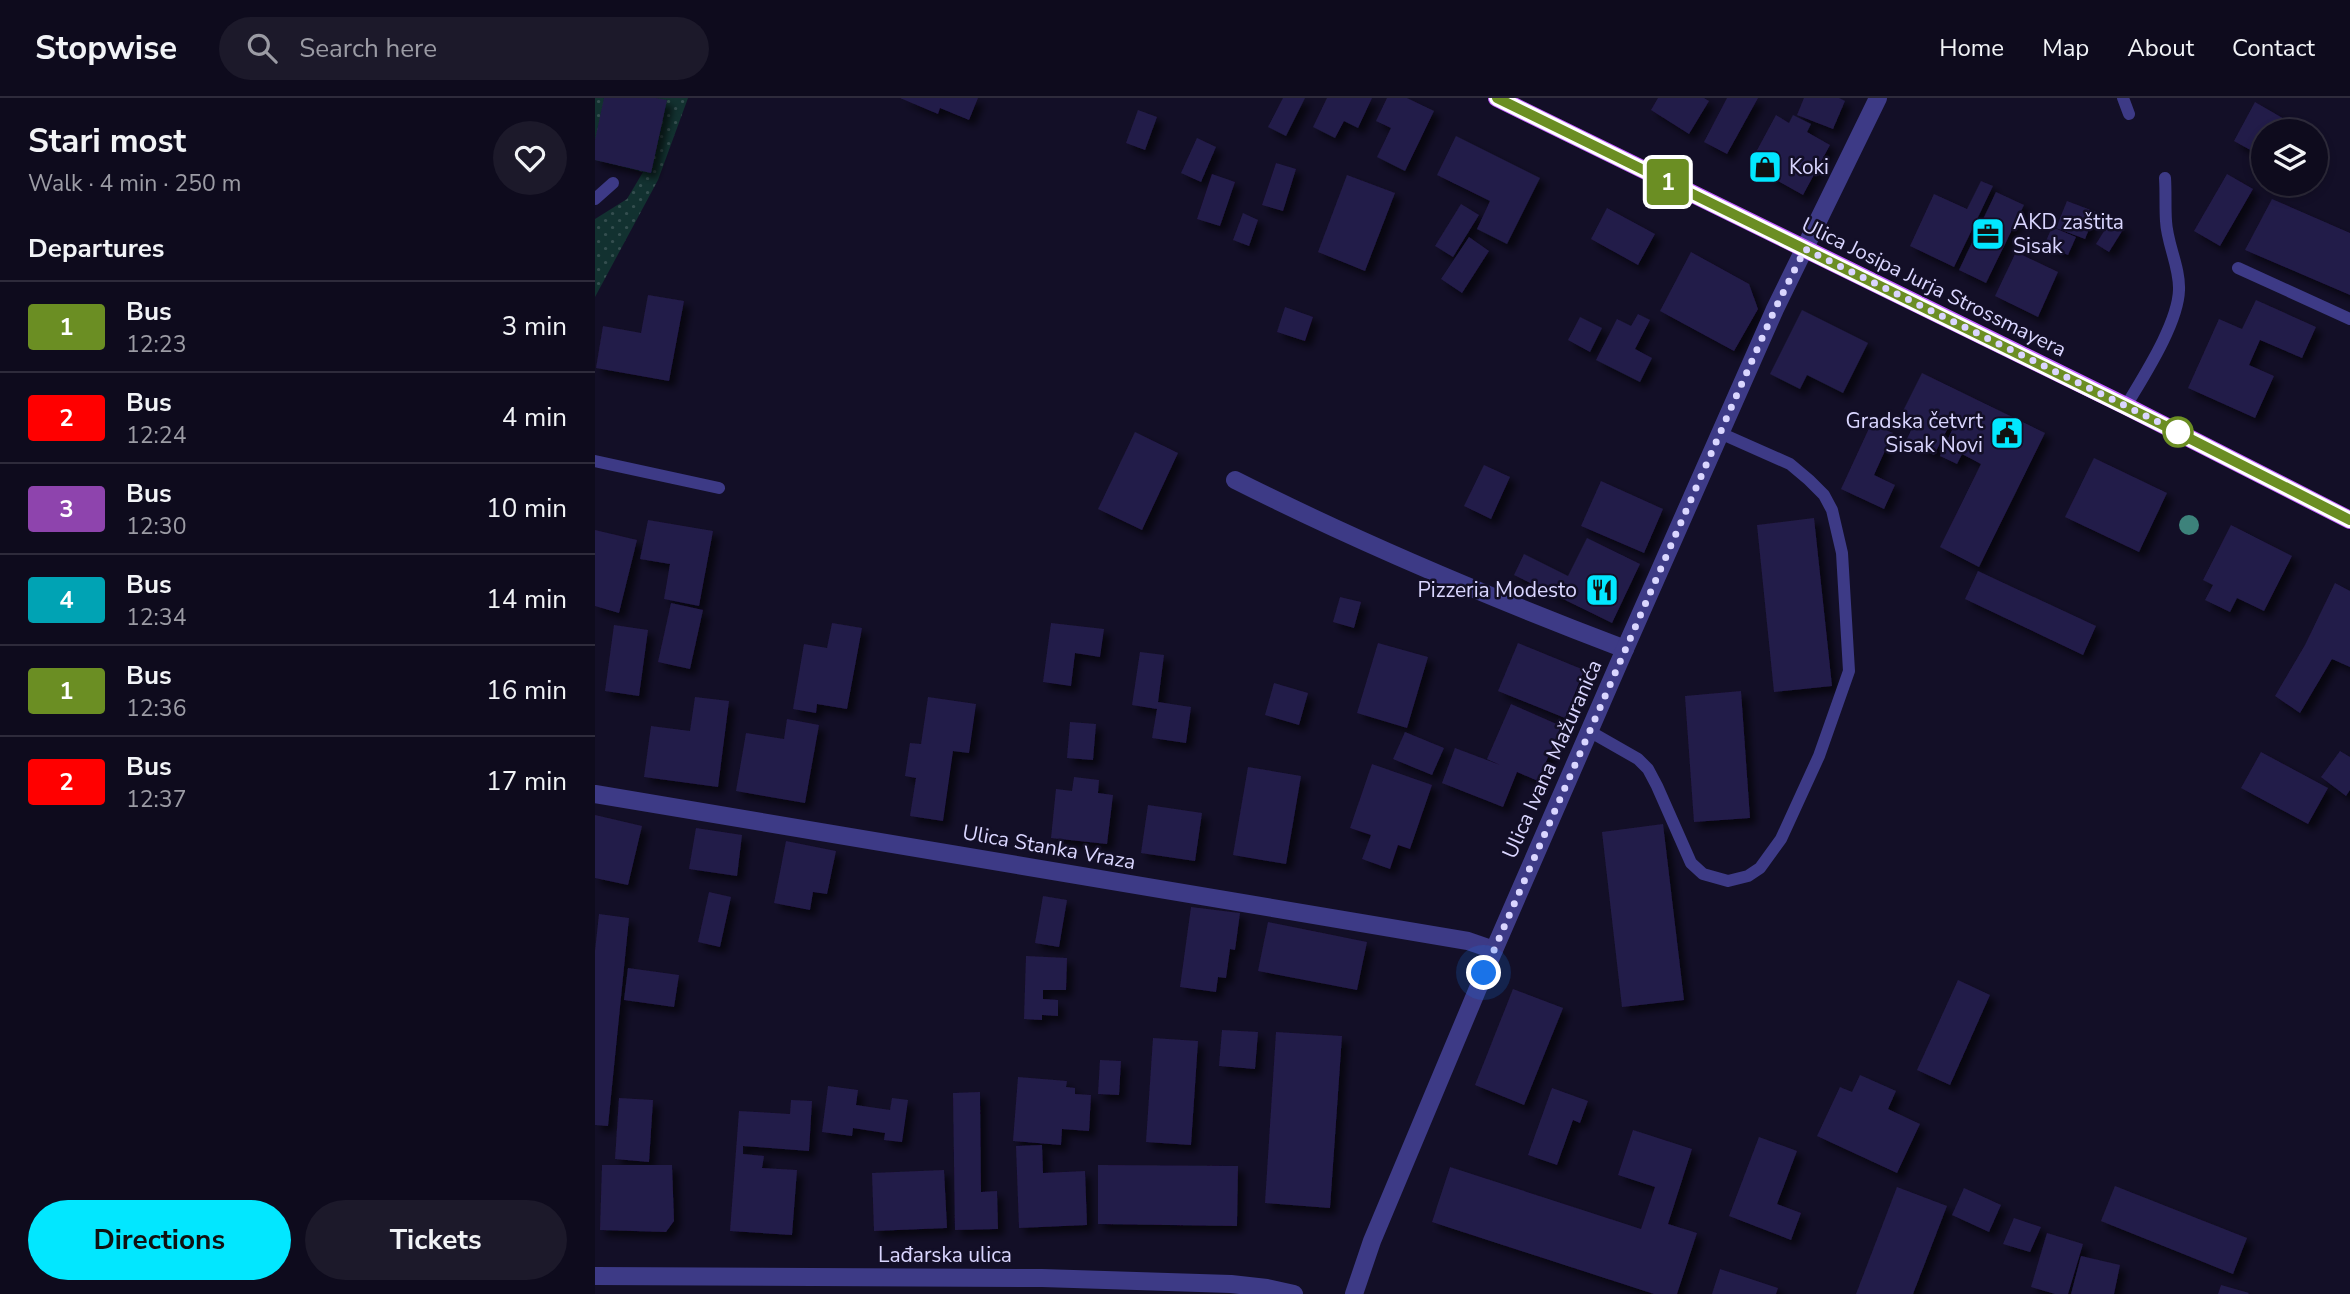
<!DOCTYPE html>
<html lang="en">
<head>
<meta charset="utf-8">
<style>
	:root { --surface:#0e0b1d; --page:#1c192a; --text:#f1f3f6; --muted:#9b9ba4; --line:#2e2b3b; --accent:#02e7ff }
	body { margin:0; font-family:"Nunito Sans",sans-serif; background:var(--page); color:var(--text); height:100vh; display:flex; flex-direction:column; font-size:26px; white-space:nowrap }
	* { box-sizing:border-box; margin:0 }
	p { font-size:23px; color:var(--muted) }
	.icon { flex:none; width:38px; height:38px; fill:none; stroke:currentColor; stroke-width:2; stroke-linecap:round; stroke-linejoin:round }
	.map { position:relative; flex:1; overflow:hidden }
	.panel { display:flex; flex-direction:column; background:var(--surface); width:595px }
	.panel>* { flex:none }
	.badge { padding:0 14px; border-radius:5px; font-size:24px; line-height:46px }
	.buttons { position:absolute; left:1656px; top:21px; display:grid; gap:14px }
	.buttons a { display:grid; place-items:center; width:77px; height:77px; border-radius:50%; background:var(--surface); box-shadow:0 4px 10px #0003,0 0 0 2px var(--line); font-size:35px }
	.you { position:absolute; width:35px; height:35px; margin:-18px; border:5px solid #fff; border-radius:50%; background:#1a73e8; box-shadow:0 0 0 10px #1a73e833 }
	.map>.badge { position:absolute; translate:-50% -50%; box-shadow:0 0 0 4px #fff }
	h2 { padding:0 28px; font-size:26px; line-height:63px }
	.round { display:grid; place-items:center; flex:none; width:74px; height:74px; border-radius:37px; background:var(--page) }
	.head { display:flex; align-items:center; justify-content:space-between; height:119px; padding:0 28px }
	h1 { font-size:33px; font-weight:700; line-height:52px }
	.action { display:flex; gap:14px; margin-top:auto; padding:14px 28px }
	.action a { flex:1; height:80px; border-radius:42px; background:var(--accent); color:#111; font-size:28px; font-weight:700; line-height:80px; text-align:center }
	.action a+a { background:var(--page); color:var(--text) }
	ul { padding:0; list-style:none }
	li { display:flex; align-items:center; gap:21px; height:91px; padding:0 28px; border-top:2px solid var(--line) }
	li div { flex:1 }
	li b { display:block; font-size:26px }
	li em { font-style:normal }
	li .badge { min-width:77px; font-weight:700; text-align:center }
	header { display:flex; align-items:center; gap:42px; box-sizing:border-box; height:98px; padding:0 35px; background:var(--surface); border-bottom:2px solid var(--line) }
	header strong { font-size:33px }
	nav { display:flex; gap:38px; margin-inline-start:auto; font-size:24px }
	.search { width:490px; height:63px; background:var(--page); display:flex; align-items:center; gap:18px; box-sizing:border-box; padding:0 24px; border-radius:38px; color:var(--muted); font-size:26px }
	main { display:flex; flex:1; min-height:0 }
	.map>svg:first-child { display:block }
	.grass { fill:url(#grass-dots) }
	.building { fill:#241b48; filter:url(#shadow) }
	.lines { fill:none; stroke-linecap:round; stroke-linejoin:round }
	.lane { stroke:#3d3a86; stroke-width:12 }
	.street { stroke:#3d3a86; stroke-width:18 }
	.primary { stroke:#c15dff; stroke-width:18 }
	.tree { fill:#3d827b }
	.line-casing { stroke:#fff; stroke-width:16 }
	.line { stroke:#6b8e23; stroke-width:10 }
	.walk { stroke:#dad6ff; stroke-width:7; stroke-dasharray:0 12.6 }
	.stop-dot { fill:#fff; stroke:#6b8e23; stroke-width:3.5 }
	.labels { text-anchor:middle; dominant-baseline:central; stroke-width:5; stroke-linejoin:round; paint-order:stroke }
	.poi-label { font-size:21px; fill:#dad6ff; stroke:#130f27; text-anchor:start }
	.street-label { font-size:21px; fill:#dad6ff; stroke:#130f27 }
</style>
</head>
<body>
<header>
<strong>Stopwise</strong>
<div class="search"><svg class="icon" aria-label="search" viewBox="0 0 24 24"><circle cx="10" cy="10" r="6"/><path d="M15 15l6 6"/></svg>Search here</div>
<nav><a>Home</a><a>Map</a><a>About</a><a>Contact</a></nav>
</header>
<main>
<section class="panel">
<div class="head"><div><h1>Stari most</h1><p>Walk · 4 min · 250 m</p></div><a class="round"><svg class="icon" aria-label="heart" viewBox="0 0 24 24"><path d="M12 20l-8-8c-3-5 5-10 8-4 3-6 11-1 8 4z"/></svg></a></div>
<h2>Departures</h2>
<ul>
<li><span class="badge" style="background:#6b8e23;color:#fff">1</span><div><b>Bus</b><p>12:23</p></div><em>3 min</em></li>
<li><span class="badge" style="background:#f00;color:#fff">2</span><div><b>Bus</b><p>12:24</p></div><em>4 min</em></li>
<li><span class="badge" style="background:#8e44ad;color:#fff">3</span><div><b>Bus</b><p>12:30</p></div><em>10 min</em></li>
<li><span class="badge" style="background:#00a3b4;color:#fff">4</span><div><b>Bus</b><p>12:34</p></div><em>14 min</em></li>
<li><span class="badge" style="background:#6b8e23;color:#fff">1</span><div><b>Bus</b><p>12:36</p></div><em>16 min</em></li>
<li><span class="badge" style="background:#f00;color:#fff">2</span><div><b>Bus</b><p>12:37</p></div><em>17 min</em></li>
</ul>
<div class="action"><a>Directions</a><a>Tickets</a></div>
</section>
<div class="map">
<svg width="1755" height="1196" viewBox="0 0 1755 1196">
	<defs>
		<pattern id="grass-dots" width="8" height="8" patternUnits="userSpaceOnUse" patternTransform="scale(1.75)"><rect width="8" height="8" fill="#123130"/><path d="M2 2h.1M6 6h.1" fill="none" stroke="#344e4f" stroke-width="1.8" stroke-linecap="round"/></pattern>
		<filter id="shadow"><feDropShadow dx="6" dy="6" stdDeviation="3.5" flood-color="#0009"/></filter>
	</defs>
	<rect width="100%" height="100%" fill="#130f27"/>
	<path class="grass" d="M0,0H93L63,82L0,199V121L32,101L48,74L0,62Z"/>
	<g class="building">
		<path d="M9,0H61L72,2L56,75L0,62V42Z"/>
		<path d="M305,0H383L374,22L345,10L343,16Z"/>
		<path d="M688,0H710L691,38L673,29Z"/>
		<path d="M732,0H777L763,30L749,23L740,40L718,29Z"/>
		<path d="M792,0H812L839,13L810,73L782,59L796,30L781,23Z"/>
		<path d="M1063,0H1109L1114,3L1094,36L1056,12Z"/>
		<path d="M1132,0H1163L1132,56L1109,44Z"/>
		<path d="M1209,0H1244L1250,3L1238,31L1202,17Z"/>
		<path d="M1660,4L1691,22L1685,33H1668V59L1639,43Z"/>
		<path d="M543,12L562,19L550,52L531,45Z"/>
		<path d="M1181,17L1194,25L1198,17L1216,26L1212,34L1235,47L1208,97L1154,67Z"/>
		<path d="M861,38L945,80L912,146L882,131L895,103L842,77Z"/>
		<path d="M602,40L621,49L606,84L586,75Z"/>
		<path d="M681,65L701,71L688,113L667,107Z"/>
		<path d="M617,76L640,84L625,128L602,121Z"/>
		<path d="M1632,76L1658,91L1625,148L1599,133Z"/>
		<path d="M752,77L800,95L770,173L723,154Z"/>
		<path d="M1386,83L1398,88L1359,169L1315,148L1339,96L1372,111Z"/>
		<path d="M1401,94L1429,107L1391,185L1364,172Z"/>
		<path d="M1677,101L1755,135V197L1650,152Z"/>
		<path d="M1472,103L1501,114L1490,141L1461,130Z"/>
		<path d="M866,106L884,117L858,159L840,148Z"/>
		<path d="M1012,110L1060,136L1043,167L996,141Z"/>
		<path d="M648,115L663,122L654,148L638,142Z"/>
		<path d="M1516,122L1529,130L1514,154L1501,146Z"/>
		<path d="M1457,129L1481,139L1473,157L1449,148Z"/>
		<path d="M874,139L894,153L867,195L846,181Z"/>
		<path d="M1096,154L1154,186L1163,211L1139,253L1065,213Z"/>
		<path d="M1421,154L1463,174L1443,219L1400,198Z"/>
		<path d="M53,197L89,203L74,283L1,270L8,228L46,235Z"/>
		<path d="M1661,202L1721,229L1707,260L1665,242L1654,267L1679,278L1660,320L1593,290L1624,221L1647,231Z"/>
		<path d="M690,209L718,219L710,243L682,234Z"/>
		<path d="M1207,212L1273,245L1248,295L1212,277L1205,291L1175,276Z"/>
		<path d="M1043,216L1055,222L1040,251L1057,260L1045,284L1001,262L1022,221L1036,228Z"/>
		<path d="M985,219L1007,230L995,254L973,242Z"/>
		<path d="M1327,275L1450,335L1384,469L1345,449L1386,366L1367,356L1362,366L1345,358L1358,330L1354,328L1339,357L1311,343L1318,328L1304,321Z"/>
		<path d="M1276,326L1298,335L1279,377L1300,387L1289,411L1246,391Z"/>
		<path d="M540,334L583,355L547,432L503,411Z"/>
		<path d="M1499,360L1572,395L1544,454L1470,419Z"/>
		<path d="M889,367L915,379L896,421L869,408Z"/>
		<path d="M1006,383L1068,411L1049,455L986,428Z"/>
		<path d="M1219,420L1237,588L1179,594L1162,427Z"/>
		<path d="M53,422L118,433L104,508L69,501L75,466L45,461Z"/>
		<path d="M1636,427L1697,458L1669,513L1642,500L1635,514L1610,502L1618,487L1608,482Z"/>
		<path d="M0,432L42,442L24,515L0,508Z"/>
		<path d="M992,440L1045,466L1017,525L919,477L929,456L973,478Z"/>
		<path d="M1383,473L1501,528L1488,557L1370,501Z"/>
		<path d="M1740,485L1755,493V569L1737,561L1705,615L1680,598L1710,547Z"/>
		<path d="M745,499L766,504L759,530L738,524Z"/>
		<path d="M76,505L108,512L95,571L63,564Z"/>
		<path d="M237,525L267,530L252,611L222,606L221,615L198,611L209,546L232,550Z"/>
		<path d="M456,525L509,531L505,559L480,555L476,588L448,584Z"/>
		<path d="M19,527L53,532L44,598L10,593Z"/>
		<path d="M783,545L833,559L812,630L762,615Z"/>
		<path d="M923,545L989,572L970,620L903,593Z"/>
		<path d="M545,554L569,557L563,604L596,609L591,645L557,640L562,611L537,607Z"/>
		<path d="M679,585L713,595L704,627L670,617Z"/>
		<path d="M1146,593L1155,720L1099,724L1090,598Z"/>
		<path d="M100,599L134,603L123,689L49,679L56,628L95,633Z"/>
		<path d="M333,599L381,606L374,655L358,653L348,723L315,718L321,680L310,678L315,645L326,646Z"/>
		<path d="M916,606L966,628L943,683L922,674L908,709L847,685L860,650L905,667L892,661Z"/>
		<path d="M192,621L224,627L210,705L141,693L151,635L189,641Z"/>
		<path d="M475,624L501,626L498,662L472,660Z"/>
		<path d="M810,634L849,650L837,677L798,661Z"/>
		<path d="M1745,653L1755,659V692L1751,698L1726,679Z"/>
		<path d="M1666,654L1733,690L1713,726L1646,690Z"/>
		<path d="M777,666L837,687L815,751L803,747L795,771L767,761L776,737L755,730Z"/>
		<path d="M653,669L706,678L691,766L638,757Z"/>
		<path d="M479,679L504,682L503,695L518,697L512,746L456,740L461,691L477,693Z"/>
		<path d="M553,707L607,715L600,763L546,755Z"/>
		<path d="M0,717L47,728L33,787L0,780Z"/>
		<path d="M1068,726L1089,902L1027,909L1007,734Z"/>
		<path d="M101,730L147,737L142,778L94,771Z"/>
		<path d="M191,743L241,753L232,796L218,794L215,812L179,805Z"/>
		<path d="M114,794L136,799L125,849L103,844Z"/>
		<path d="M448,798L472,802L464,849L440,845Z"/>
		<path d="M596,809L645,815L640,852L635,851L631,880L623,879L621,894L585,889Z"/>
		<path d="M4,816L34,820L13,1028L0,1027V853Z"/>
		<path d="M673,824L772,844L762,892L663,873Z"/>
		<path d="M431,858L472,860L471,892H448V901L463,902V918L447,917V922L429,921Z"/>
		<path d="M33,870L84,877L79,909L29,902Z"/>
		<path d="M1363,882L1395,897L1355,987L1322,972Z"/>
		<path d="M918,891L968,910L929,1007L880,987Z"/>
		<path d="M627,932L663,934L660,971L624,968Z"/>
		<path d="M681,934L747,938L735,1110L670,1105Z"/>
		<path d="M558,940L603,943L596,1047L551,1044Z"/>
		<path d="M505,962L526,963L524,997L503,996Z"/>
		<path d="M1265,977L1301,993L1293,1011L1325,1026L1302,1075L1222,1038L1245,989L1257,994Z"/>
		<path d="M423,979L472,983L471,989L480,990V996L496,997L494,1033L467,1031L466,1047L418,1043Z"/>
		<path d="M233,988L263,992L261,1007L295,1012L297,1000L313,1002L307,1044L289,1042L290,1035L258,1030L257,1038L227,1034Z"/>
		<path d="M957,990L993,1003L985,1025L978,1022L962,1067L933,1057Z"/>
		<path d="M385,994L386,1094L402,1093L403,1131L360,1132L358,995Z"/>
		<path d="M24,1000L58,1002L54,1064L20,1061Z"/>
		<path d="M196,1002L217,1003L214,1053L148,1048V1056L169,1058L167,1070L202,1072L197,1137L135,1133L144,1013L195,1016Z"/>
		<path d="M1038,1032L1097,1051L1073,1126L1102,1135L1082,1196H1059L837,1124L855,1069L1046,1131L1060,1089L1023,1077Z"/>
		<path d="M1164,1039L1202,1053L1182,1106L1206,1115L1196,1142L1134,1118Z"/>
		<path d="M447,1047L448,1075L490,1073L492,1127L424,1130L421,1048Z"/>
		<path d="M7,1067H77L79,1123L71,1134L5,1132Z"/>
		<path d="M503,1067L643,1068L642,1128L503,1126Z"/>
		<path d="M349,1072L352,1130L279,1133L277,1075Z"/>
		<path d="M1520,1088L1652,1140L1638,1176L1506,1123Z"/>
		<path d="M1302,1089L1352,1108L1318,1196H1261Z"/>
		<path d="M1369,1090L1406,1107L1394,1134L1357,1117Z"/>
		<path d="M1419,1120L1446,1129L1435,1154L1408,1146Z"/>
		<path d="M1452,1135L1488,1146L1473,1196H1460L1436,1189Z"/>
		<path d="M1486,1158L1525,1167L1519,1196H1476Z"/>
		<path d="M1125,1171L1183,1190L1181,1196H1117Z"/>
		<path d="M1626,1187L1654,1195L1653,1196H1623Z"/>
	</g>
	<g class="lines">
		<g class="lane">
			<path d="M1528,0L1534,16"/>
			<path d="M0,101L18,85"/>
			<path d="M1643,170L1755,221"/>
			<path d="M1531,308C1548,279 1583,226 1584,192C1585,169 1572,146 1571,123C1570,109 1571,95 1570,80"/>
			<path d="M0,363L124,390"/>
			<path d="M994,633L1043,661L1053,671L1062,688L1096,765L1108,776L1133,783L1153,778L1165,770L1186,741L1224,658L1254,573L1247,455L1237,412L1229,397L1214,382L1195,366L1125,335"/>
		</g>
		<g class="street">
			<path d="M640,382C767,446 896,500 1030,551"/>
			<path d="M0,696L873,843L899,852"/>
			<path d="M0,1178L447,1180L636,1186L672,1190L699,1196"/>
			<path d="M759,1196L777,1143L899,852L1030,551L1180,211L1283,0"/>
		</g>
		<path class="primary" d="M902,0L1531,308L1755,422"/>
	</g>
	<circle class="tree" cx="1594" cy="427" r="10"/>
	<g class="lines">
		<defs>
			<path id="line" d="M902,0L1570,328L1755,422"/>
		</defs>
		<use href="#line" class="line-casing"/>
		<use href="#line" class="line"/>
		<path class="walk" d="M889,875L1136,310L1180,211L1210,151L1590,337L1583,334"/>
	</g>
	<defs>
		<symbol id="shop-square" viewBox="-11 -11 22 22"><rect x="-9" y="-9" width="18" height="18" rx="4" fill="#02e7ff" stroke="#130f27"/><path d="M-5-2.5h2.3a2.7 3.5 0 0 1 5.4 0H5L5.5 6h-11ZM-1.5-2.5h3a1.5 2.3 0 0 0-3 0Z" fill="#111"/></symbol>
		<symbol id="office-square" viewBox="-11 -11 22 22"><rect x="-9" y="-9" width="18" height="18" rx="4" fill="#02e7ff" stroke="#130f27"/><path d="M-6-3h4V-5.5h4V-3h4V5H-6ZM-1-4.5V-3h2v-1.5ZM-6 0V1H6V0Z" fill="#111"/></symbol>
		<symbol id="civic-square" viewBox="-11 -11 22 22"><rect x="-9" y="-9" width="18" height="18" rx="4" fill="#02e7ff" stroke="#130f27"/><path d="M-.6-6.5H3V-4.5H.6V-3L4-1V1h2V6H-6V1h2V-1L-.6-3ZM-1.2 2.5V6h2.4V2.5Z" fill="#111"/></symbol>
		<symbol id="restaurant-square" viewBox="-11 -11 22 22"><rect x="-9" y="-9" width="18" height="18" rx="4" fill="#02e7ff" stroke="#130f27"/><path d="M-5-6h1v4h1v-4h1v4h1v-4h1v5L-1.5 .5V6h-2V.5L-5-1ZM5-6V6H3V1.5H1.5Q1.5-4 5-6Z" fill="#111"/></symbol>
	</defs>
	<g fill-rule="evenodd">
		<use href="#shop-square" x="1151" y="50" width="38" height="38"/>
		<use href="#office-square" x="1374" y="117" width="38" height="38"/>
		<use href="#civic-square" x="1393" y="316" width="38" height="38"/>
		<use href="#restaurant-square" x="988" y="473" width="38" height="38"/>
	</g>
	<circle class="stop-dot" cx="1583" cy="334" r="14"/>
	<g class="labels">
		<g class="poi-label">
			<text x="1194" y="69">Koki</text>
			<text x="1418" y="124">AKD zaštita<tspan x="1418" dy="24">Sisak</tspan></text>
			<text x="1388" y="323" text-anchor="end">Gradska četvrt<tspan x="1388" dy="24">Sisak Novi</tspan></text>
			<text x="982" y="492" text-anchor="end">Pizzeria Modesto</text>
		</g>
		<g class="street-label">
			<text transform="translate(1339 189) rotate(26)">Ulica Josipa Jurja Strossmayera</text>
			<text transform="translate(957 661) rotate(-66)">Ulica Ivana Mažuranića</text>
			<text transform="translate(454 749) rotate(10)">Ulica Stanka Vraza</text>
			<text x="350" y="1157">Lađarska ulica</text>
		</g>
	</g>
</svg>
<div class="buttons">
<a><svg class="icon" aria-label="layers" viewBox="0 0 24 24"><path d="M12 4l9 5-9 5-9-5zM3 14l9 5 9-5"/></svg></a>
</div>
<div class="you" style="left:889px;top:875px"></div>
<b class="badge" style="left:1073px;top:84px;background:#6b8e23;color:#fff">1</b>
</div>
</main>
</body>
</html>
